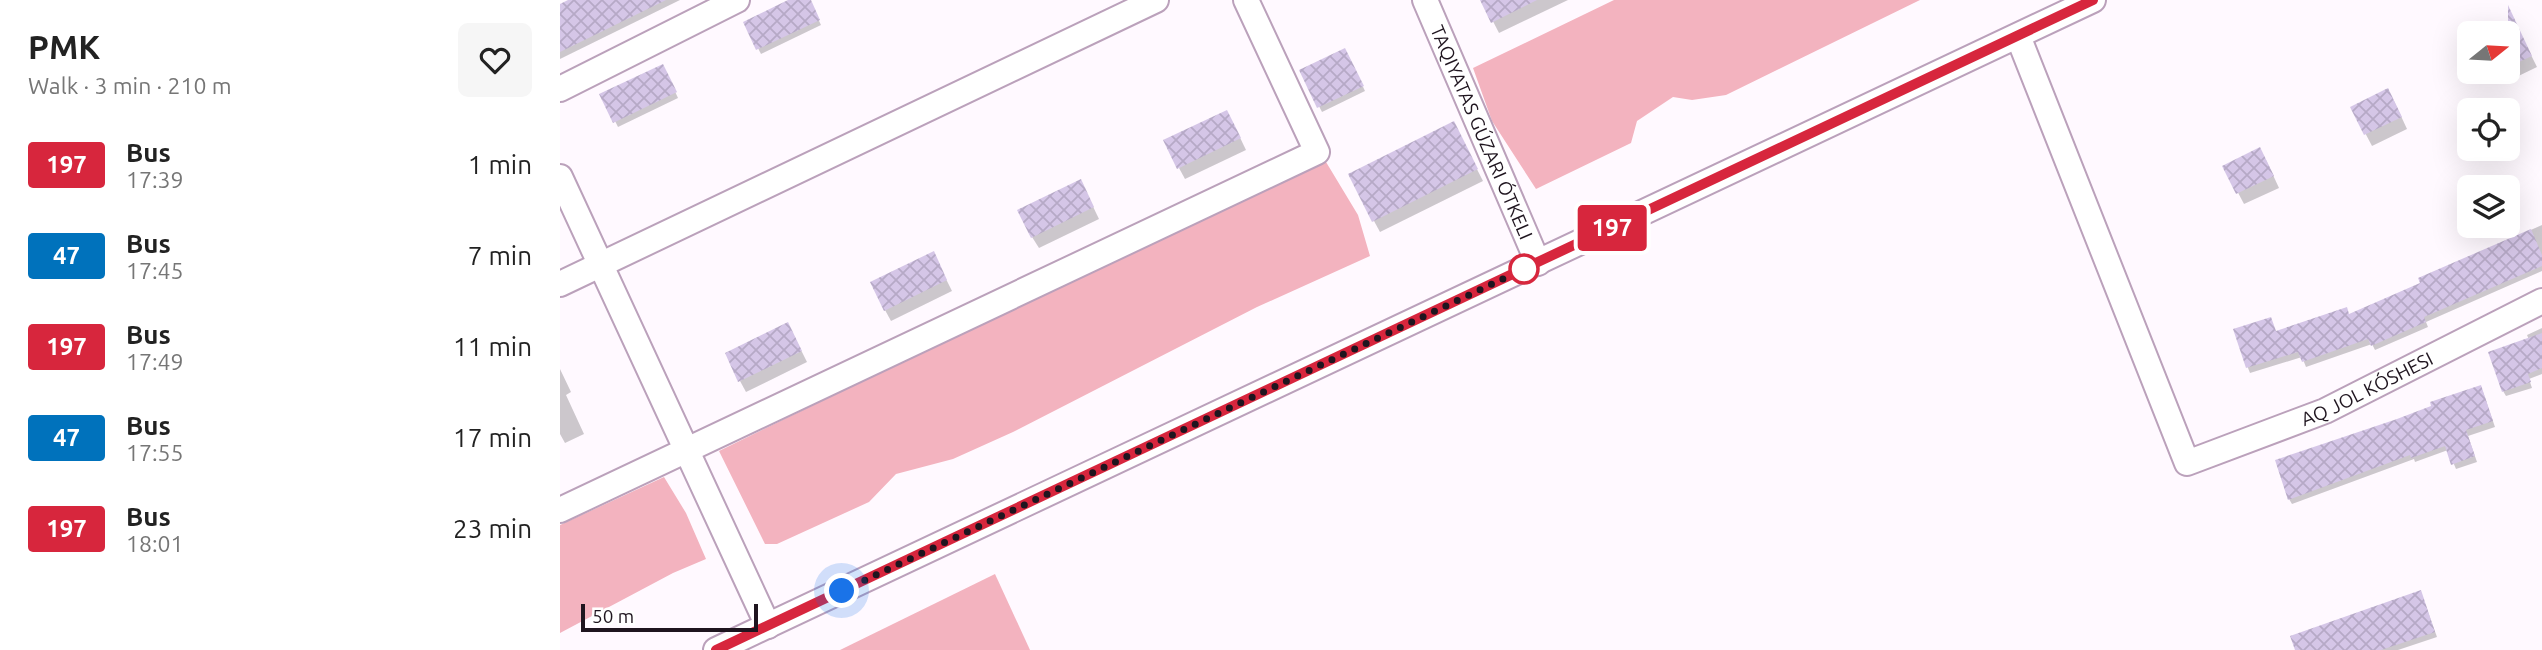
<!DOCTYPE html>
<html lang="en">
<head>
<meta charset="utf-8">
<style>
	:root { --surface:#fff; --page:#f6f6f6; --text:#222; --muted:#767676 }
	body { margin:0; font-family:Ubuntu,sans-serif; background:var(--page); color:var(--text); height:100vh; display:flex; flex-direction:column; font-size:26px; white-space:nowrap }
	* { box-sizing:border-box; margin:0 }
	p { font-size:23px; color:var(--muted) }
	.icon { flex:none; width:38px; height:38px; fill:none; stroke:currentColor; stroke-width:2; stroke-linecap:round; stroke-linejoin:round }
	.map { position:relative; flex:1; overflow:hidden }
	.sheet { display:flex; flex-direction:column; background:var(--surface); width:560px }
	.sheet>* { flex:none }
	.badge { padding:0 14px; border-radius:5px; font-size:24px; line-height:46px }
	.needle { width:46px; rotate:72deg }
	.controls { position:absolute; left:1897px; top:21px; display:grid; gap:14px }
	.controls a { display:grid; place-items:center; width:63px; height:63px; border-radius:10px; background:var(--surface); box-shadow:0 7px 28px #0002; font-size:35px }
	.scale { position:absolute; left:21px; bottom:18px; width:177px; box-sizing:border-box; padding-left:7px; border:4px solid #1f151f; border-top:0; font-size:19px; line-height:24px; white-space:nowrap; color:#1f151f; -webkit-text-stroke:5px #fff; paint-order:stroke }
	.you { position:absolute; width:35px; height:35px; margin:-18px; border:5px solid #fff; border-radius:50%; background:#1a73e8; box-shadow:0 0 0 10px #1a73e833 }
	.map>.badge { position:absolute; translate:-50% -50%; box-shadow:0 0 0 4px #fff }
	.round { display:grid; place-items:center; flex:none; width:74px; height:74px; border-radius:10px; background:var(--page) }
	.summary { display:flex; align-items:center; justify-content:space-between; height:119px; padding:0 28px }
	h1 { font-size:33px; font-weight:600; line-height:52px }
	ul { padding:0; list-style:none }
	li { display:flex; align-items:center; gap:21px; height:91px; padding:0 28px }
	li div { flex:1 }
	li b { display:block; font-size:26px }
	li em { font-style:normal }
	li .badge { min-width:77px; font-weight:700; text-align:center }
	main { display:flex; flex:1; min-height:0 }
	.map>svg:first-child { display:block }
	.green { fill:#f3b3bf }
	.shadow { fill:#0003 }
	.building { fill:url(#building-cross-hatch) }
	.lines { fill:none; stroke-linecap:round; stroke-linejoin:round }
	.minor-casing { stroke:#bba1bb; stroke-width:28 }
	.minor { stroke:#fff; stroke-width:24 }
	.line-casing { stroke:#fff; stroke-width:16 }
	.line { stroke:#d7263d; stroke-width:10 }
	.walk { stroke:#1f151f; stroke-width:7; stroke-dasharray:0 12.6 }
	.stop-dot { fill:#fff; stroke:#d7263d; stroke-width:3.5 }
	.labels { text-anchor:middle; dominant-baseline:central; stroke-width:6; stroke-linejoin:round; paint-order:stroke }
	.street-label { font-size:19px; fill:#1f151f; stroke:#fff }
</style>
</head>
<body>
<main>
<section class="sheet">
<div class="summary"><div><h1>PMK</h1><p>Walk · 3 min · 210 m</p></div><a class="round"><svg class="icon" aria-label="heart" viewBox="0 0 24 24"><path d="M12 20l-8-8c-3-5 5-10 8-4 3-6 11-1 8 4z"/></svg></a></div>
<ul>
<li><span class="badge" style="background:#d7263d;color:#fff">197</span><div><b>Bus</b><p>17:39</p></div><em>1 min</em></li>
<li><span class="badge" style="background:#0072bc;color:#fff">47</span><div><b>Bus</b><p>17:45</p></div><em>7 min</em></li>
<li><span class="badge" style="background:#d7263d;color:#fff">197</span><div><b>Bus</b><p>17:49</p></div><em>11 min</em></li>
<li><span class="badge" style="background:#0072bc;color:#fff">47</span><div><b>Bus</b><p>17:55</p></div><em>17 min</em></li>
<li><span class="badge" style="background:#d7263d;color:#fff">197</span><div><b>Bus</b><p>18:01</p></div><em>23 min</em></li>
</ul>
</section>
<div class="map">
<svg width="1982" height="650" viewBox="0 0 1982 650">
	<defs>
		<pattern id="building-cross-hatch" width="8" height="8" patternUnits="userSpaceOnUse" patternTransform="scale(1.75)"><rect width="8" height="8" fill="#d5c6e7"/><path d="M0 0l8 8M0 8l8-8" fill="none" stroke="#b6a9c6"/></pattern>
	</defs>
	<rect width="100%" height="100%" fill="#fff9ff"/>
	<g class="green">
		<path d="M1054,0H1360L1166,95L1132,100L1113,97L1077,121L1071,143L976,189L932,121L913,68Z"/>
		<path d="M763,157L798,215L810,256L697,307L453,432L393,459L336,474L309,502L217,544H205L159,451Z"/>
		<path d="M104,477L126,513L146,559L113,573L0,633V525Z"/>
		<path d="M435,574L470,650H280Z"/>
	</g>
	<g class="shadow">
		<path d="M12,0H120L0,59V6Z"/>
		<path d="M232,0H249L261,25L201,54L185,23Z"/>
		<path d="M922,0H1008L939,33Z"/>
		<path d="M1958,29L1977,67L1942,84L1935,72H1948V34Z"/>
		<path d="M788,55L805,91L762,112L741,71Z"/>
		<path d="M103,66L118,98L58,127L42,95Z"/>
		<path d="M1834,101L1847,129L1812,146L1792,108Z"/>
		<path d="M673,123L686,150L625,179L619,168Z"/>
		<path d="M899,134L923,181L820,232L814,221Z"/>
		<path d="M1706,160L1719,188L1684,204L1664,166Z"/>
		<path d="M526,192L539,219L479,248L472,237Z"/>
		<path d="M1982,225V271L1866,322L1868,327L1815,350L1812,344L1746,367L1742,357L1690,373L1688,368L1676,330L1716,333L1790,316L1862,284L1860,279Z"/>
		<path d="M379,265L392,291L331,321L325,310Z"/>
		<path d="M1982,328V374L1969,379L1972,388L1946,396L1943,391L1969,340L1967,335Z"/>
		<path d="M234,336L247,362L186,392L180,381Z"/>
		<path d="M0,369L11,392L6,395L24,434L5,443L0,434Z"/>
		<path d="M1923,392L1935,427L1908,436L1917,462L1896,469L1888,450L1855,462L1854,459L1732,504L1729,499Z"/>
		<path d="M1863,598L1877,637L1838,650H1737Z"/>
	</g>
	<g class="building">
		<path d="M8,0H106L0,52V4Z"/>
		<path d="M228,0H251L260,20L196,50L183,22Z"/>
		<path d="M920,0H977L931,23Z"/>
		<path d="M1948,5L1972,56L1948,67Z"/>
		<path d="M785,48L804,86L757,108L739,70Z"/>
		<path d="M103,64L117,92L53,123L39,94Z"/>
		<path d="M1828,88L1842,117L1804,135L1790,107Z"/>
		<path d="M667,110L681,138L617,169L603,140Z"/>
		<path d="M894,121L918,169L812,222L788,174Z"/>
		<path d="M1700,147L1714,176L1676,194L1662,166Z"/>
		<path d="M521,179L534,207L471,238L457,210Z"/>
		<path d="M1971,229L1982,255V266L1864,317L1866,322L1811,346L1808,339L1742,362L1738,352L1686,368L1673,329L1711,317L1716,331L1787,307L1789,314L1860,283L1858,278Z"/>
		<path d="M374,251L387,280L324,311L310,282Z"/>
		<path d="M228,322L242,351L178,382L165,353Z"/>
		<path d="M1982,333V368L1968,374L1971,382L1942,392L1928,352Z"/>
		<path d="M1921,385L1933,421L1906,430L1915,456L1891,465L1885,446L1851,458L1850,455L1728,500L1715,460L1837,419L1871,406L1870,402Z"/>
		<path d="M1861,590L1875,632L1821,650H1735L1730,636Z"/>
	</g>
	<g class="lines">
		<defs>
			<g id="minor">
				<path id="s1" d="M865,0L978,263"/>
				<path id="s2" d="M1458,36L1627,463L1765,411L1982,301"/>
				<path d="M0,89L177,0"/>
				<path d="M0,177L208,626"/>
				<path d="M0,284L596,0"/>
				<path d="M0,510L757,152L686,0"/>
				<path d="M156,650L1533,0"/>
			</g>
		</defs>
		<use href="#minor" class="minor-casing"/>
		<use href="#minor" class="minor"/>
	</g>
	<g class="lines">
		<defs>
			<path id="line" d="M156,650L1533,0"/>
		</defs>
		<use href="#line" class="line-casing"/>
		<use href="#line" class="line"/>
		<path class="walk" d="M282,591L964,269"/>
	</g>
	<circle class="stop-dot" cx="964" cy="269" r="14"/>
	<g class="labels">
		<g class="street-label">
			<text stroke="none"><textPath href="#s1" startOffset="144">TAQIYATAS GÚZARI ÓTKELI</textPath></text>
			<text stroke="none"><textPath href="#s2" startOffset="654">AQ JOL KÓSHESI</textPath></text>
		</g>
	</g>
</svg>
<div class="controls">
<a><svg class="needle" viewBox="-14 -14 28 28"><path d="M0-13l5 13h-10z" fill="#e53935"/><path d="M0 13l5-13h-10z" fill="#767676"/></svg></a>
<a><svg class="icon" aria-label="locate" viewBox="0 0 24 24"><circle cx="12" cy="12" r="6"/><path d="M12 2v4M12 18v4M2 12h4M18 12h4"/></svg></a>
<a><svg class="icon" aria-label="layers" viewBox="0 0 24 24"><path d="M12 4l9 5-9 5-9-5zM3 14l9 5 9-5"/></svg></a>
</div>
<div class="scale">50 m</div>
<div class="you" style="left:282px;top:591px"></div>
<b class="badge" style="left:1052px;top:228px;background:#d7263d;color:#fff">197</b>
</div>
</main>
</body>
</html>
